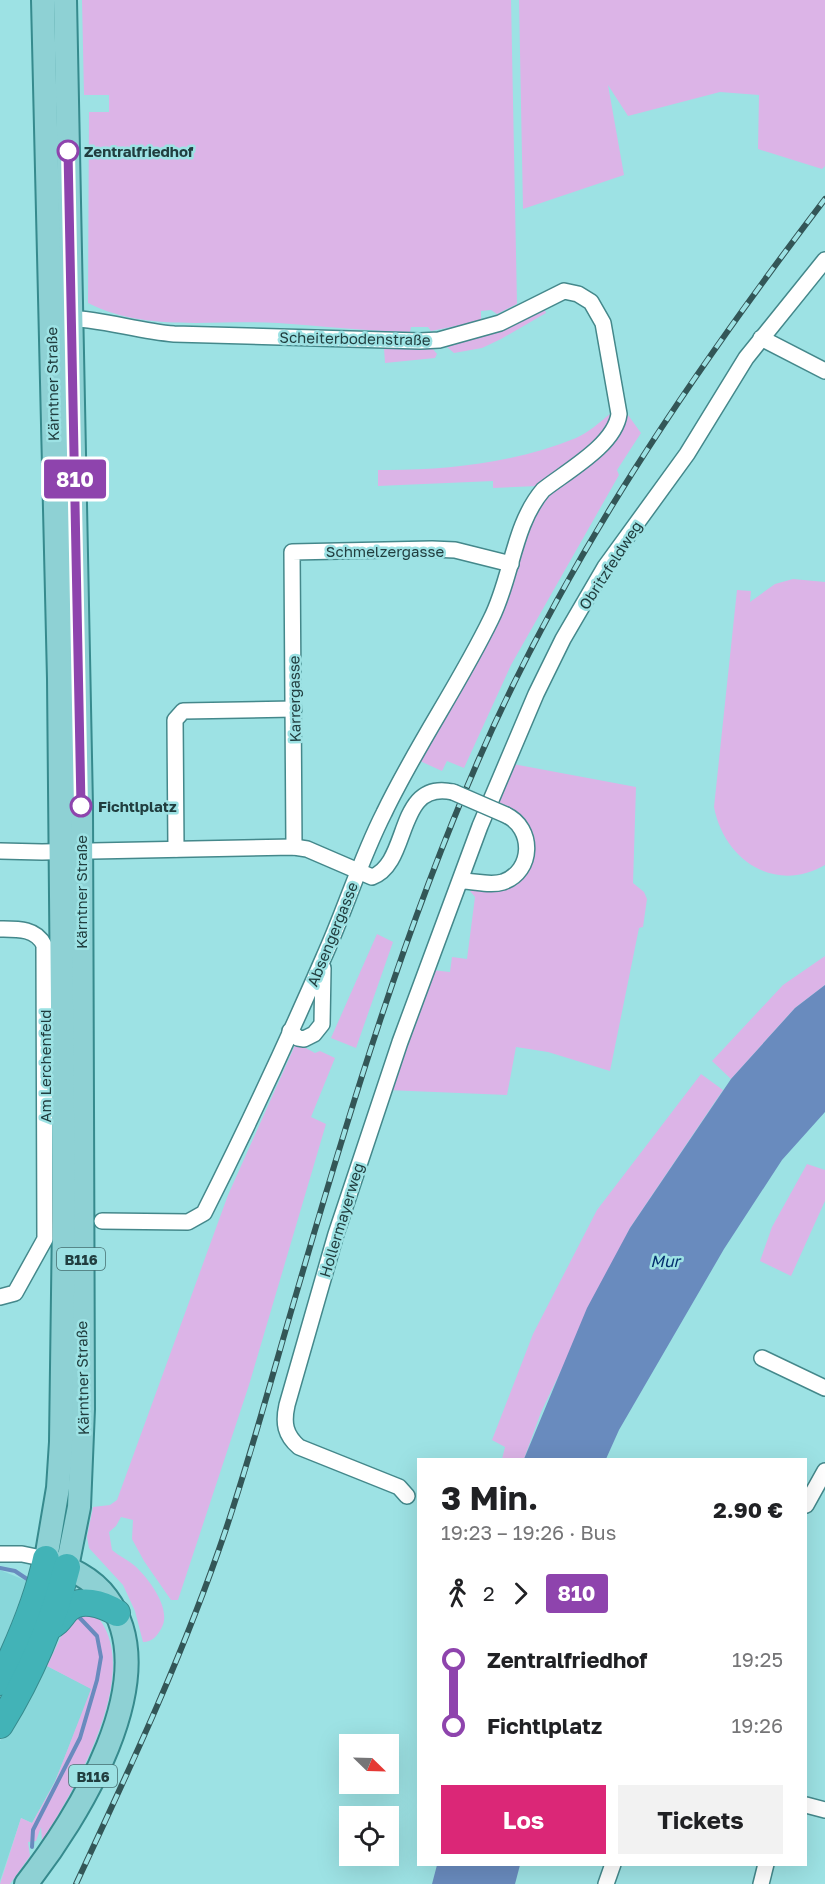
<!DOCTYPE html>
<html lang="de">
<head>
<meta charset="utf-8">
<style>
	:root { --surface:#fff; --page:#f2f2f2; --text:#202124; --muted:#757577; --accent:#db2777 }
	body { margin:0; font-family:"Golos Text",sans-serif; background:var(--page); color:var(--text); height:100vh; display:flex; flex-direction:column; font-size:22px; white-space:nowrap }
	* { box-sizing:border-box; margin:0 }
	p { font-size:20px; color:var(--muted) }
	.icon { flex:none; width:33px; height:33px; fill:none; stroke:currentColor; stroke-width:2; stroke-linecap:round; stroke-linejoin:round }
	.map { position:relative; flex:1; overflow:hidden }
	.drawer { position:absolute; left:417px; top:1458px; width:390px; height:408px; display:flex; flex-direction:column; background:var(--surface); border-radius:0px; box-shadow:0 6px 24px #0002 }
	.drawer>* { flex:none }
	.badge { padding:0 12px; border-radius:4px; font-size:21px; line-height:39px }
	.needle { width:39px; rotate:113deg }
	.tools { position:absolute; left:339px; top:1734px; display:grid; gap:12px }
	.tools a { display:grid; place-items:center; width:60px; height:60px; border-radius:0px; background:var(--surface); box-shadow:0 6px 24px #0002; font-size:30px }
	.map>.badge { position:absolute; translate:-50% -50%; box-shadow:0 0 0 3px #fff }
	.legs { display:flex; align-items:center; gap:9px; height:66px; padding:0 24px; font-size:20px }
	.legs p { margin-inline-start:auto }
	.overview { display:flex; align-items:center; justify-content:space-between; height:102px; padding:0 24px }
	h1 { font-size:33px; font-weight:700; line-height:45px }
	.cta { display:flex; gap:12px; margin-top:auto; padding:12px 24px }
	.cta a { flex:1; height:69px; border-radius:0px; background:var(--accent); color:#fff; font-size:24px; font-weight:700; line-height:69px; text-align:center }
	.cta a+a { background:var(--page); color:var(--text) }
	ul { padding:0 24px; list-style:none }
	li { display:flex; align-items:center; gap:21px; height:66px; font-size:22px }
	li i { display:grid; place-items:center; width:9px; height:100%; margin:0 8px; background:currentColor }
	li i::after { content:''; width:15px; height:15px; margin:-8px; border:4px solid; border-radius:50%; background:var(--surface) }
	li p { margin-inline-start:auto }
	li:first-child i { background:linear-gradient(#0000 50%,currentColor 0) }
	li:last-child i { background:linear-gradient(currentColor 50%,#0000 0) }
	.map>svg:first-child { display:block }
	.built { fill:#88d7da }
	.green { fill:#dcb4e7 }
	.water { fill:#698bbe }
	.lines { fill:none; stroke-linecap:round; stroke-linejoin:round }
	.stream { stroke:#698bbe; stroke-width:4 }
	.minor-casing { stroke:#44888b; stroke-width:18 }
	.primary-casing { stroke:#368a8d; stroke-width:26 }
	.motorway-casing { stroke:#368a8d; stroke-width:28 }
	.minor { stroke:#fff; stroke-width:15 }
	.primary { stroke:#8ed1d4; stroke-width:22 }
	.motorway { stroke:#42b3b7; stroke-width:26 }
	.rail-casing { stroke:#335657; stroke-width:6 }
	.rail { stroke:#9de2e4; stroke-width:4; stroke-dasharray:11; stroke-linecap:butt }
	.minor-bridge-casing { stroke:#44888b; stroke-width:18; stroke-linecap:butt }
	.minor-bridge { stroke:#fff; stroke-width:15 }
	.line-1-casing { stroke:#fff; stroke-width:14 }
	.line-1 { stroke:#8e44ad; stroke-width:9 }
	.stop-1-dot { fill:#fff; stroke:#8e44ad; stroke-width:3 }
	.labels { text-anchor:middle; dominant-baseline:central; stroke-width:5; stroke-linejoin:round; paint-order:stroke }
	.shield { fill:#9de2e4; stroke:#466f70; stroke-width:1.5 }
	.shield-label { font-size:14px; font-weight:bold; fill:#213e3f }
	.stop-label { font-size:15px; font-weight:bold; fill:#213e3f; stroke:#9de2e4; text-anchor:start }
	.street-label { font-size:15px; fill:#213e3f; stroke:#9de2e4 }
	.water-label { font-size:16px; font-style:italic; fill:#032f6d; stroke:#9de2e4 }
</style>
</head>
<body>
<div class="map">
<svg width="825" height="1884" viewBox="0 0 825 1884">
	<rect width="100%" height="100%" fill="#9de2e4"/>
	<g class="built">
		<path d="M0,1570L27,1581L0,1654Z"/>
		<path d="M47,1666L92,1689L55,1781L32,1823L21,1818L0,1881V1741Z"/>
	</g>
	<g class="green">
		<path d="M82,0H511L517,304L497,314L491,310L481,311V321L431,331L428,327H411L410,332C365,331 322,326 278,323C215,319 147,333 88,303L89,112H109V95H84Z"/>
		<path d="M519,0H825V166L822,169L758,149L759,95L720,92L628,116L608,85L624,175L523,209Z"/>
		<path d="M544,308L546,313L501,339L482,348L454,353L447,347L505,328Z"/>
		<path d="M384,348H432L437,354L435,358L385,363Z"/>
		<path d="M610,389L613,428L538,486L493,488V481L378,486V470C443,471 515,463 576,438C588,433 600,422 610,414Z"/>
		<path d="M628,415L641,433L617,470L619,475L511,665L464,768L447,761L442,771L420,761L458,692L535,505L614,439Z"/>
		<path d="M793,579L825,582V865C775,894 724,860 714,807L737,590L751,591L750,602L775,584Z"/>
		<path d="M513,764L636,787L633,883L644,892L647,899L643,927L639,928L610,1071L548,1052L516,1047L507,1095L387,1090L432,970L450,972L452,957L467,959L475,897L470,891L533,857C537,831 523,813 499,803Z"/>
		<path d="M377,934L393,942L356,1048L331,1038Z"/>
		<path d="M825,956V985L795,1008L731,1079L712,1061L783,985Z"/>
		<path d="M296,1043L315,1053L320,1051L335,1058L311,1117L326,1124L249,1385L178,1600H171L144,1561L132,1539L133,1520L121,1517L116,1526L109,1532L112,1550C119,1556 128,1560 135,1566C149,1579 173,1610 161,1629C157,1636 152,1642 143,1642L135,1611L123,1585L89,1548L87,1537L93,1507L110,1505L117,1500L228,1195Z"/>
		<path d="M701,1074L723,1090L630,1228L541,1412L524,1459H502L505,1447L492,1440L533,1334L597,1210Z"/>
		<path d="M807,1164L825,1170V1201L791,1276L760,1261L772,1227Z"/>
		<path d="M94,1613C147,1666 75,1789 42,1841L41,1827L36,1841L28,1842L30,1856L10,1884H0L21,1818L32,1823L55,1782L91,1689L47,1666L70,1618Z"/>
	</g>
	<g class="water">
		<path d="M825,985V1112L782,1160L724,1249L619,1430L606,1459H524L587,1308L630,1228L731,1079L795,1008Z"/>
		<path d="M437,1865V1864L520,1865L515,1884H432Z"/>
	</g>
	<g class="lines">
		<g class="stream">
			<path d="M0,1568L15,1571L30,1581"/>
			<path d="M32,1847L33,1830L80,1738L97,1680L101,1657L97,1636L77,1615"/>
		</g>
		<defs>
			<g id="minor">
				<path d="M62,318C100,318 136,331 174,334L420,341L439,340L500,323L564,291L578,294L591,302L603,323L619,414C615,445 567,471 543,490C513,525 512,578 491,619C459,685 416,746 384,813C360,860 345,911 323,959C286,1044 246,1130 204,1213L188,1222L102,1221"/>
				<path d="M761,338L825,371"/>
				<path d="M294,847L292,552L432,549L455,550L511,564"/>
				<path d="M176,849L175,720L183,711L294,709"/>
				<path d="M0,851L42,852L294,847L307,849L372,877C411,863 395,779 453,792"/>
				<path d="M461,881C475,881 490,886 503,882C534,871 534,828 506,815"/>
				<path d="M0,929C17,929 36,928 44,945L45,1239L15,1293L0,1297"/>
				<path d="M290,1031L298,1038L304,1039L314,1034L322,1024L323,968"/>
				<path d="M762,1358L825,1388"/>
				<path d="M407,1496L399,1487L299,1447C285,1435 283,1423 287,1405L336,1234L400,1042L480,826L536,694L563,639L605,567L687,454L746,358L825,260"/>
				<path d="M806,1505L825,1471"/>
				<path d="M0,1554H22L46,1559"/>
				<path d="M806,1805L825,1810"/>
				<path d="M606,1884L613,1864"/>
				<path d="M761,1884L766,1864"/>
			</g>
			<g id="primary">
				<path d="M65,0L81,807L83,1409L79,1507L67,1567"/>
				<path d="M26,1884C77,1819 166,1678 107,1598C92,1577 69,1568 46,1559L58,1488L61,1442L64,1220L59,679L43,0"/>
			</g>
			<g id="motorway">
				<path d="M49,1627C58,1623 60,1618 66,1611C79,1596 103,1604 117,1613"/>
				<path d="M0,1682C19,1643 37,1602 46,1559"/>
				<path d="M0,1725C30,1676 53,1623 67,1567"/>
			</g>
		</defs>
		<use href="#minor" class="minor-casing"/>
		<use href="#primary" class="primary-casing"/>
		<use href="#motorway" class="motorway-casing"/>
		<use href="#minor" class="minor"/>
		<use href="#primary" class="primary"/>
		<use href="#motorway" class="motorway"/>
		<defs>
			<path id="rail" d="M76,1884C130,1768 184,1653 225,1532C253,1449 275,1365 300,1281C351,1106 405,929 478,761C566,558 691,375 825,199"/>
		</defs>
		<use href="#rail" class="rail-casing"/>
		<use href="#rail" class="rail"/>
		<defs>
			<path id="minor-bridge" d="M453,792L506,815"/>
		</defs>
		<use href="#minor-bridge" class="minor-bridge-casing"/>
		<use href="#minor-bridge" class="minor-bridge"/>
	</g>
	<g class="lines">
		<defs>
			<path id="line-1" d="M68,151L81,806"/>
		</defs>
		<use href="#line-1" class="line-1-casing"/>
		<use href="#line-1" class="line-1"/>
	</g>
	<g class="stop-1-dot">
		<circle cx="68" cy="151" r="10"/>
		<circle cx="81" cy="806" r="10"/>
	</g>
	<g class="labels">
		<g class="shield">
			<rect x="57" y="1248" width="48" height="22" rx="4.5"/>
			<rect x="69" y="1765" width="48" height="22" rx="4.5"/>
		</g>
		<g class="shield-label">
			<text x="81" y="1259">B116</text>
			<text x="93" y="1776">B116</text>
		</g>
		<g class="stop-label">
			<text x="84" y="151">Zentralfriedhof</text>
			<text x="98" y="806">Fichtlplatz</text>
		</g>
		<g class="street-label">
			<text transform="translate(355 338) rotate(1)">Scheiterbodenstraße</text>
			<text transform="translate(52 384) rotate(-91)">Kärntner Straße</text>
			<text x="385" y="551">Schmelzergasse</text>
			<text transform="translate(610 565) rotate(-57)">Obritzfeldweg</text>
			<text transform="translate(294 699) rotate(-91)">Karrergasse</text>
			<text transform="translate(81 892) rotate(-90)">Kärntner Straße</text>
			<text transform="translate(332 934) rotate(-68)">Absengergasse</text>
			<text transform="translate(45 1066) rotate(-90)">Am Lerchenfeld</text>
			<text transform="translate(341 1220) rotate(-73)">Hollermayerweg</text>
			<text transform="translate(82 1378) rotate(-91)">Kärntner Straße</text>
		</g>
		<g class="water-label">
			<text x="665" y="1261">Mur</text>
		</g>
	</g>
</svg>
<div class="tools">
<a><svg class="needle" viewBox="-14 -14 28 28"><path d="M0-13l5 13h-10z" fill="#e53935"/><path d="M0 13l5-13h-10z" fill="#757577"/></svg></a>
<a><svg class="icon" aria-label="locate" viewBox="0 0 24 24"><circle cx="12" cy="12" r="6"/><path d="M12 2v4M12 18v4M2 12h4M18 12h4"/></svg></a>
</div>
<b class="badge" style="left:75px;top:479px;background:#8e44ad;color:#fff">810</b>
<section class="drawer">
<div class="overview"><div><h1>3 Min.</h1><p>19:23 – 19:26 · Bus</p></div><b>2.90 €</b></div>
<div class="legs"><svg class="icon" aria-label="walk" viewBox="0 0 24 24"><circle cx="13" cy="4" r="2"/><path d="M13 8l-2 6 4 7M11 14l-3 7M7 12l3-4h3l4 4"/></svg>2<svg class="icon" aria-label="forward" viewBox="0 0 24 24"><path d="M9 5l7 7-7 7"/></svg><b class="badge" style="background:#8e44ad;color:#fff">810</b></div>
<ul>
<li><i style="color:#8e44ad"></i><b>Zentralfriedhof</b><p>19:25</p></li>
<li><i style="color:#8e44ad"></i><b>Fichtlplatz</b><p>19:26</p></li>
</ul>
<div class="cta"><a>Los</a><a>Tickets</a></div>
</section>
</div>
</body>
</html>
